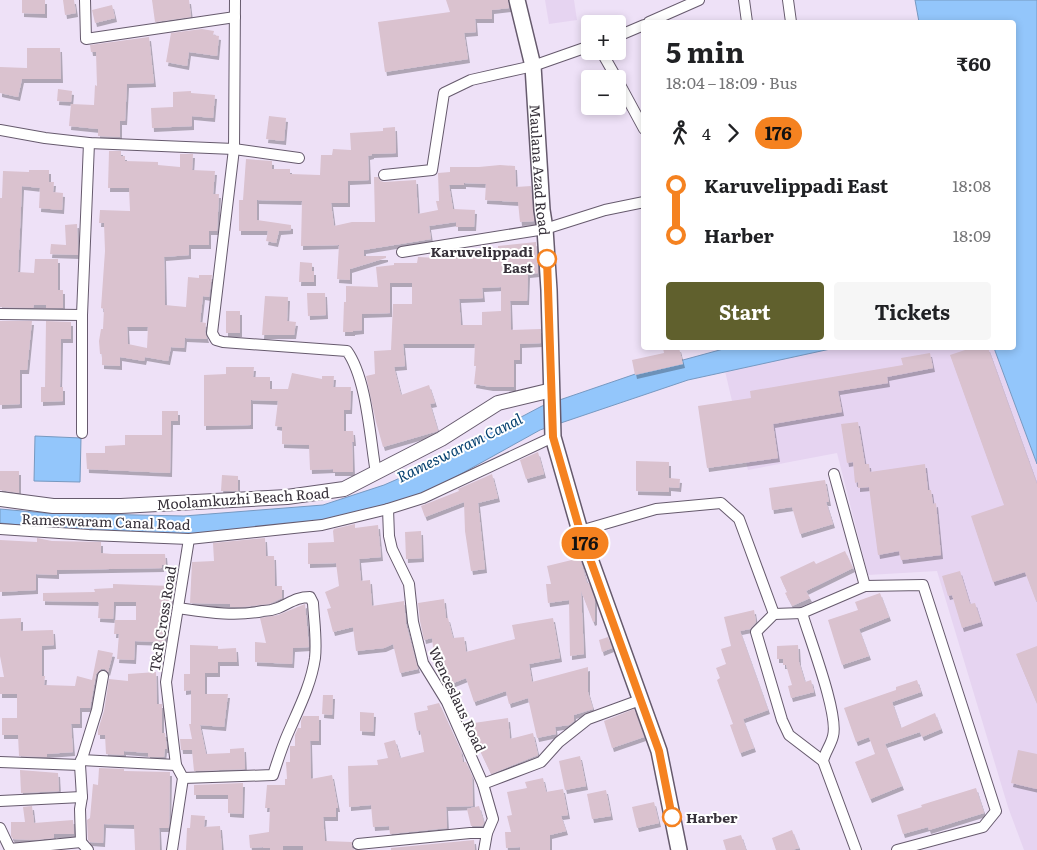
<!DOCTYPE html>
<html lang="en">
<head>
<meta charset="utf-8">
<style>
	:root { --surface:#fff; --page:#f6f6f6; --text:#202124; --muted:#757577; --accent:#60602d }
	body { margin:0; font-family:Literata,serif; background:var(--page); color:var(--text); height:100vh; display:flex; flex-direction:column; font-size:19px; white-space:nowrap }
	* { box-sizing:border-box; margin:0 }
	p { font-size:16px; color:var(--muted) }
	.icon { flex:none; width:28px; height:28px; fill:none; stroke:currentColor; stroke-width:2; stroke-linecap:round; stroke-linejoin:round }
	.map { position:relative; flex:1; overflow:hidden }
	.drawer { position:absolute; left:641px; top:20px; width:375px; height:330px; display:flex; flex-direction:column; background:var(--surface); border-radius:5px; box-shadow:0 2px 8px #0003 }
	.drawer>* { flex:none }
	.badge { padding:0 10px; border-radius:16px; font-size:18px; line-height:32px }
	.fabs { position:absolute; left:581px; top:15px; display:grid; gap:10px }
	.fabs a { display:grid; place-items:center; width:45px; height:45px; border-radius:5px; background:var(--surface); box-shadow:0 2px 8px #0003; font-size:25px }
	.map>.badge { position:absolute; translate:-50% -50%; box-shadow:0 0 0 2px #fff }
	.legs { display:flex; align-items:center; gap:8px; height:55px; padding:0 25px; font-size:16px }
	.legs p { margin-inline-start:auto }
	.summary { display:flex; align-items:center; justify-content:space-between; height:85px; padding:0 25px }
	h1 { font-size:28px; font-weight:700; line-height:38px }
	.cta { display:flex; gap:10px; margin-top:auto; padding:10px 25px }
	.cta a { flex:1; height:58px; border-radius:5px; background:var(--accent); color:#fff; font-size:20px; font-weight:700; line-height:58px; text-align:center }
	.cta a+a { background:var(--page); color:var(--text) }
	ul { padding:0 25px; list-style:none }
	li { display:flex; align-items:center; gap:18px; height:50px; font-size:19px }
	li i { display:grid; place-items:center; width:8px; height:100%; margin:0 6px; background:currentColor }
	li i::after { content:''; width:12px; height:12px; margin:-6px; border:4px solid; border-radius:50%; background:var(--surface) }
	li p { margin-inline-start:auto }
	li:first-child i { background:linear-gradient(#0000 50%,currentColor 0) }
	li:last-child i { background:linear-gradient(currentColor 50%,#0000 0) }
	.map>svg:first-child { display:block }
	.built { fill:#e6d4f1 }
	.water { fill:#93c6fb; stroke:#7799c1 }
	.building { fill:#dac2cf; fill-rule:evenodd; filter:url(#shadow) }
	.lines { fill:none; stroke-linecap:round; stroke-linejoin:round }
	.minor-casing { stroke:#665a6d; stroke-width:12 }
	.tertiary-casing { stroke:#665a6d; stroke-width:16 }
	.secondary-casing { stroke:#665a6d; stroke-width:18 }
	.minor { stroke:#fff; stroke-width:10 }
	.tertiary { stroke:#fff; stroke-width:14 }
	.secondary { stroke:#fff; stroke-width:15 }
	.line-1-casing { stroke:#fff; stroke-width:11 }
	.line-1 { stroke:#f58220; stroke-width:8 }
	.stop-1-dot { fill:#fff; stroke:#f58220; stroke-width:2.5 }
	.labels { text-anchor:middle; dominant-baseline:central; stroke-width:4; stroke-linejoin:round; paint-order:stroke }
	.street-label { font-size:14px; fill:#363039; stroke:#fff }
	.stop-label { font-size:14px; font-weight:bold; fill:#363039; stroke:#fff; text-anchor:end }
	.water-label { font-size:15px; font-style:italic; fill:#064170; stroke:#fff }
</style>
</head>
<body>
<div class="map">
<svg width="1037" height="850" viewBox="0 0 1037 850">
	<defs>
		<filter id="shadow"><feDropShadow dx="2" dy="4" stdDeviation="0" flood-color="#0004"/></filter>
	</defs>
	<rect width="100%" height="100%" fill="#eee1f7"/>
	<g class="built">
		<path d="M545,0H574L577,20L549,24Z"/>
		<path d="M835,348H994L1037,464V850H1024L1008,807L937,571L868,575L837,453L748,470L725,371Z"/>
	</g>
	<g class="water">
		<path d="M915,0H1037V464L994,348H1014V22H919Z"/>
		<path d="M727,348H835L688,380L540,430L423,495L326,520L186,535L70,530L0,523V509L45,513L184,516L323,505L384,485L432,464L542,406L650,369Z"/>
		<path d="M35,436L81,438L80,482L34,481Z"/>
	</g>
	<g class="building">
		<path d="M22,0H45V14L22,13Z"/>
		<path d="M63,0H74L76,13L65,15Z"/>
		<path d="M152,0H189L191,17L155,22Z"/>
		<path d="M446,0H508L509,8L492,10V19H475L476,32L464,33L468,59L385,72L378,22L450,12Z"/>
		<path d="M112,5L115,18L95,23L92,10Z"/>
		<path d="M202,29L214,31L213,35L219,36L217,56L189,52L187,66L166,62L171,33Z"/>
		<path d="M149,37L154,83L127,84L125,121H120V137L98,136V129L69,126L71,104L94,105L95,85L97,86L96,52H91L90,45Z"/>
		<path d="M27,48H60L61,79H22L18,97L0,93V67L27,68Z"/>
		<path d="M58,89L72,91L71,102L57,101Z"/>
		<path d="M191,91V93L215,95L213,118L192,116V126L152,128L151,108L173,107V92Z"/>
		<path d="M269,116L286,118L284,141L266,139Z"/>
		<path d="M395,127L396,153L372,154V155L368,156L369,180L348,181V203H331L334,226L352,222H375L374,177H378L381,181L384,182L416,180L418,214L438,210L436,201H439L438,173L450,172V167H479L500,165L515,166L516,187L531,186L534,221L520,222L518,202L485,200L486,184L464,183V185H449L453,209L475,210L474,227H456V222L429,226L431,239L364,250V256H386V258L350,269V280L337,279L339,245L301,246L302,201L257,200V220L291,225V230L279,231L276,243L266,241L268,231H239V200H243L246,159L272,161V169H290V174L320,175L321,155H332L333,149L351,150L350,133L383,131V128Z"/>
		<path d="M109,151H121V156H125V161L158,162V165L180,167V154H193L192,170L215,171L213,194H219L217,231H209V245H189V255L164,257L165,305L186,307L188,277L199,278V275H212L209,297L203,296L200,322L206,323L205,332L207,339L185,338L184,348L171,347L168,361L145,357L144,361L120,357V366L102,365V354H100L99,341L101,329H103L104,309L101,308L105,251L104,223H99L100,210L130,211L129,188H108ZM127,327H148L147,348L128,344Z"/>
		<path d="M29,170H49V182H54L53,192L63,193L62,210L39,208L40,188L22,186L18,272L34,273L35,259H58V290H63V308H46V305H34L33,308L0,307V198H2L3,171L29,172Z"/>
		<path d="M77,224L78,255L50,254L51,244L66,245L65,225Z"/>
		<path d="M536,242L538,273L528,274L527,301H510L511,330L541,329V343L520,344V360H514V387H491L474,384L476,366H474L475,344H403L405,366L394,367L401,395L429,385L435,403L430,404L438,431L383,447L376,422L366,376L375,374L374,351L391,350L393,304H412V283H390V313L362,314V330L353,331V332H343L344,302H346V286L378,287L376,267L394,265V263H417L418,257L439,258L466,255V253L498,248V246ZM501,287V311L482,312V325H461L459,299L483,298L482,288Z"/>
		<path d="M300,262L312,263V271H314V282H299Z"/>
		<path d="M307,293H325L326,315L308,316Z"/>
		<path d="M265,296L288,297L287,321L296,322L294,335H262Z"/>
		<rect x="226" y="311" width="14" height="22"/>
		<path d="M0,321H32L27,370H20V404L0,405Z"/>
		<path d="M46,321L71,322V339H61L60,387H63V401L41,402V387H45Z"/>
		<path d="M663,348H679L683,364L635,375L632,360L664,353Z"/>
		<path d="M971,348H988L1037,484V601H1036L1025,572L993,582L971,516L1004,505L950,355Z"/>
		<path d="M930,353L933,368L887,377L888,383L838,391L842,412L773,424L778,458L707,468L698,406L751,398L750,391L903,365L901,358Z"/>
		<path d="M226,367H254L253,377H270V389H288L292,373L322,379V376H334L333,387H351L350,410H344V431H353L354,442H352L353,472H333V469L310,470L309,445L282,444V427L275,426L278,401L251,400V425L204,426V375L226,374Z"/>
		<path d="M162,411H178V421H171L170,473L87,469L86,453H105V446L125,445V435H162Z"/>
		<path d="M858,422L865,464H869L870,472L925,464L928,490H931L933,504L936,503L941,555L901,560L899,551L878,555L869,487L858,488V482L855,483L853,462L847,463L841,424Z"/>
		<path d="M538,452L544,474L526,479L520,460Z"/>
		<path d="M636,461L669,462V478L680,479L679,488L669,487V492L636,491Z"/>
		<path d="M0,471H19V493L0,490Z"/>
		<path d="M492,474L498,498L478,503L485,569L471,571L465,531L464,502L425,517L421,506L459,491L458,489Z"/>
		<path d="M222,475L238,476V491H221Z"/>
		<path d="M825,480L829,502H826L833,524L800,534L792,507L772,510L769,488Z"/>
		<path d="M355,524V528L378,525L381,557L359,559L361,581L370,580L372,606L404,601L406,624L418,669L400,673L393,644L384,648L356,651L353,627L333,632L327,609L331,608L325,592L339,586L336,563L308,564V543L334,542L333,531L334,529Z"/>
		<path d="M421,531L422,558L406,559L405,532Z"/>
		<path d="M37,538L52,541L101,542V553L112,554H165L166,565H162V568L57,570V575L36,574V590L0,592V540L37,542Z"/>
		<path d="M265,538L266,556H274L275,586H282V598L269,604L241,607H230V604L190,603L192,562L214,561L213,543Z"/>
		<path d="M845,551L853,568L806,591L810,598L792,606L785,593L787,592L780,577L814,561L816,564Z"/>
		<path d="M580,558L587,583H589L595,599V621L593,622L581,591L584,654L570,656L569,600L548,603L546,584H551L547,566Z"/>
		<path d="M960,571L970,604L975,603L981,622L962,628L952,595L948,596L942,576Z"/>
		<path d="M113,584L172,586L171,606H165V642L135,641L134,660L117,659L119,634H114L115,620H136V602H114L113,619L98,618L99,603L98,602L43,601V593L95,592L94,589L113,588Z"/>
		<path d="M880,593L889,617L859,629L869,656L842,665L828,620L858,610L855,602Z"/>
		<path d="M444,599L446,618H448L453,638L464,637L466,652L515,639L512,625L553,618L560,658L529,664L532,682L588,667V692L593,709L574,715V721L569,725L555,727L556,734L537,738L528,698L509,704L506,691L474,702L466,678L446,686L442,677L438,655L434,656L432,638L424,640L420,621L418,603Z"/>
		<path d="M305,604L309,647L293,648L292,664L255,662V642L266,643L260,618L278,615Z"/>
		<path d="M754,610L756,622L750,629L740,631L768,710L743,719L754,748L740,753L730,725L733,724L717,680L720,678L716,668L726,664L721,649L731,646L724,617Z"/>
		<path d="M21,618V631L53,630L54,645L42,646V676H45L44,685L75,686L77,676L92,680L98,650L113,653L108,672L105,669H101L96,674L90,708H80V724H71L73,752L47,754V757L19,756L18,735H2V718H17V694H0V677H4L0,656V619Z"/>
		<path d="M608,637L612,648L602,652L599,640Z"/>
		<path d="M190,645L218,646V649L236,648L237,662H218V673H205V694H228L224,727L200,725L206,754L230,753V749L244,748L245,769L194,771L192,750H181L180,739H192L189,724H191V690L184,691V674H190Z"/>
		<path d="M798,645L799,662L805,682L811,680L814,692L791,698L788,686L792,685L786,665H783V659H777V646Z"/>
		<path d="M1037,646V704L1016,654Z"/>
		<path d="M156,672L157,704H162V733H165L167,749H165L164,757H148V753L124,751V755L106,754L105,735H98V730L104,711L109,679L128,681V674Z"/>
		<path d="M917,680L921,692L892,702L901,728L935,713L941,729L922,737L920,732L885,744L902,786L870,799L855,762L875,754L869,737L856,742L844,708L896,690V687Z"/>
		<path d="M323,695H333L332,715L322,714Z"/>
		<path d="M439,703L461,751L463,762H466L472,776L473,806L446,807L447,828L390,834L389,826L373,827L371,805L349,807L348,766L378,765L377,760L388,758L384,743L395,740L400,758L424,752L420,730L417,731L414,713L428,710L427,706Z"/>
		<path d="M634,709L644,737L612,748L604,721Z"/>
		<path d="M360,712L374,713L373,732L360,731Z"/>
		<path d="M303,716H319V741H310L311,779L332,775L338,808H336V817H323L325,841L352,842V848L355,850H303V846H283V850H270V848H263V847L250,848L249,835L269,832L270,808H265L267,785H285V779H287L286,762H290V746H295V735L298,728H301V721Z"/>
		<path d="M508,718L510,739L533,733L538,755L491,774L474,738L476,737L474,723Z"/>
		<path d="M1018,750L1037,754V789L1011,783Z"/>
		<path d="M580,756L586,786L565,790L559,761Z"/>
		<path d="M99,768L124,769V771L170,772L169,827L168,828H159L160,850H135L134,825L104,824L103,843L90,842L88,840L87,820L90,818L93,784L98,785Z"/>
		<path d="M20,770L58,773L59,791L21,793Z"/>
		<path d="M543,778L546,792L563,789L568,815L561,816L566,831L550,835V850H520V847L506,848L505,832H511L507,816L512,815L507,792L527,788L525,782Z"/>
		<path d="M243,783L242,814L228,813V795H194V785Z"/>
		<path d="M976,788L984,813L929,830L928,827L903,834L897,815L922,807L921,805Z"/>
		<path d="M606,790L611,816L592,819L587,794Z"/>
		<path d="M654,802L659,823L637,828L632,807Z"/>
		<path d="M32,806L34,823L73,820L74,834H54V838L34,840L13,839L11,836V822H25L23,807Z"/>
		<path d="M479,806L484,823L482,826H471L467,809Z"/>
		<path d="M191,815L205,816L204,827L220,826L222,850H186L187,828H190Z"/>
		<path d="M792,830L799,848L792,850H776L772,838Z"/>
		<path d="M741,835L746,850H726L723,840Z"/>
		<path d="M474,840L475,850H391V848Z"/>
	</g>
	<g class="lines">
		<defs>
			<g id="minor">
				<path d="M85,0L86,39L235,17"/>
				<path d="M235,0L234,149L212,333L216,340L223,342L347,351C367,379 370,439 376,473"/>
				<path d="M744,0L747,22"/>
				<path d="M788,0L791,22"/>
				<path d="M649,22L699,0"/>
				<path d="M618,36L644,25"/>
				<path d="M601,51L617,79"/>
				<path d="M618,81L644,129"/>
				<path d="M0,130L45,138L89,143L234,149L299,158"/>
				<path d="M384,175L432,170L444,93L471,80L533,66L590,46"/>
				<path d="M402,252L545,229L605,210L644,202"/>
				<path d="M0,314L82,315"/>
				<path d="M82,433V315L89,143"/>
				<path d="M834,474L865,586"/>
				<path d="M388,509L389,536L392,549L409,584L413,622L423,663L447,702L483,784L493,819L487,833L484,850"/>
				<path d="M0,529L89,535L189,539L322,525L388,509L423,498L553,437"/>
				<path d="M580,531L656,509L721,503L739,519L774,614L802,613L865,586L923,585L996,811L983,827L897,850"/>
				<path d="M178,608C206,612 234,617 263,611C267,611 273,610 278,608C290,603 296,597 310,597L313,603C314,621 317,640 315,658C311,686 297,712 286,738C281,750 277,763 273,775L183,778"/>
				<path d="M802,613C809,637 839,714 833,736C831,745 825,752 823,761L856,850"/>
				<path d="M774,614L756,632L782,720L789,735L823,761"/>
				<path d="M81,760L176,765"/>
				<path d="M0,762L80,765"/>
				<path d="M483,784L541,762L559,742L588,719L640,700"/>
				<path d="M0,801L82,797"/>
				<path d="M0,828L10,849L81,842"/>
				<path d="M358,844L470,833H487"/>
				<path d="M88,850L81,842L80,809L82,797L80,765L97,710L103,676"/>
				<path d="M172,850L183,778L176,765L166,682L189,539"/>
			</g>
			<path id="tertiary" d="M0,499L53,506H121L287,497L344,489L441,439L498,403L552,390"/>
			<g id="secondary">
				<path id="s1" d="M517,0L533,66L542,210L545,229L549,290L553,437L580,531L659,751L679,850"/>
			</g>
		</defs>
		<use href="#minor" class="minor-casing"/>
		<use href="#tertiary" class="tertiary-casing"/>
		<use href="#secondary" class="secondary-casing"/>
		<use href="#minor" class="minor"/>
		<use href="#tertiary" class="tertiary"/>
		<use href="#secondary" class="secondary"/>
	</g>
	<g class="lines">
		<defs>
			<path id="line-1" d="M547,259L553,437L580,531L659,751L672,817"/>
		</defs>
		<use href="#line-1" class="line-1-casing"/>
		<use href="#line-1" class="line-1"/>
	</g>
	<g class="stop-1-dot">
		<circle cx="547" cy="259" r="9"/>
		<circle cx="672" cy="817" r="9"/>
	</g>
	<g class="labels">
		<g class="street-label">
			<text stroke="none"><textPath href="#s1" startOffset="172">Maulana Azad Road</textPath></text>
			<text transform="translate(243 498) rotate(-4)">Moolamkuzhi Beach Road</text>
			<text transform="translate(106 521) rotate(2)">Rameswaram Canal Road</text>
			<text transform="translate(162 619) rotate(-81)">T&amp;R Cross Road</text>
			<text transform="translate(458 699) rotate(65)">Wenceslaus Road</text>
		</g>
		<g class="stop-label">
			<text x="533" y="251">Karuvelippadi<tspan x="533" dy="16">East</tspan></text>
			<text x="686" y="817" text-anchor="start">Harber</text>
		</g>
		<g class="water-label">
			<text transform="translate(459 447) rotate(-26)">Rameswaram Canal</text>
		</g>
	</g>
</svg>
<div class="fabs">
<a>+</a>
<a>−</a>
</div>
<b class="badge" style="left:585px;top:543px;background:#f58220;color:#111">176</b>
<section class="drawer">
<div class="summary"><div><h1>5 min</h1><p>18:04 – 18:09 · Bus</p></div><b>₹60</b></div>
<div class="legs"><svg class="icon" aria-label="walk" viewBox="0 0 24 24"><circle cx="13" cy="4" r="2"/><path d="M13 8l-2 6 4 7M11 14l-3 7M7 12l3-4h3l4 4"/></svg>4<svg class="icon" aria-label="forward" viewBox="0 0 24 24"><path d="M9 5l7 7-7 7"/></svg><b class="badge" style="background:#f58220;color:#111">176</b></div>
<ul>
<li><i style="color:#f58220"></i><b>Karuvelippadi East</b><p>18:08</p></li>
<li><i style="color:#f58220"></i><b>Harber</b><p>18:09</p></li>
</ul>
<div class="cta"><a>Start</a><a>Tickets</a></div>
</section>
</div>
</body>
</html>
